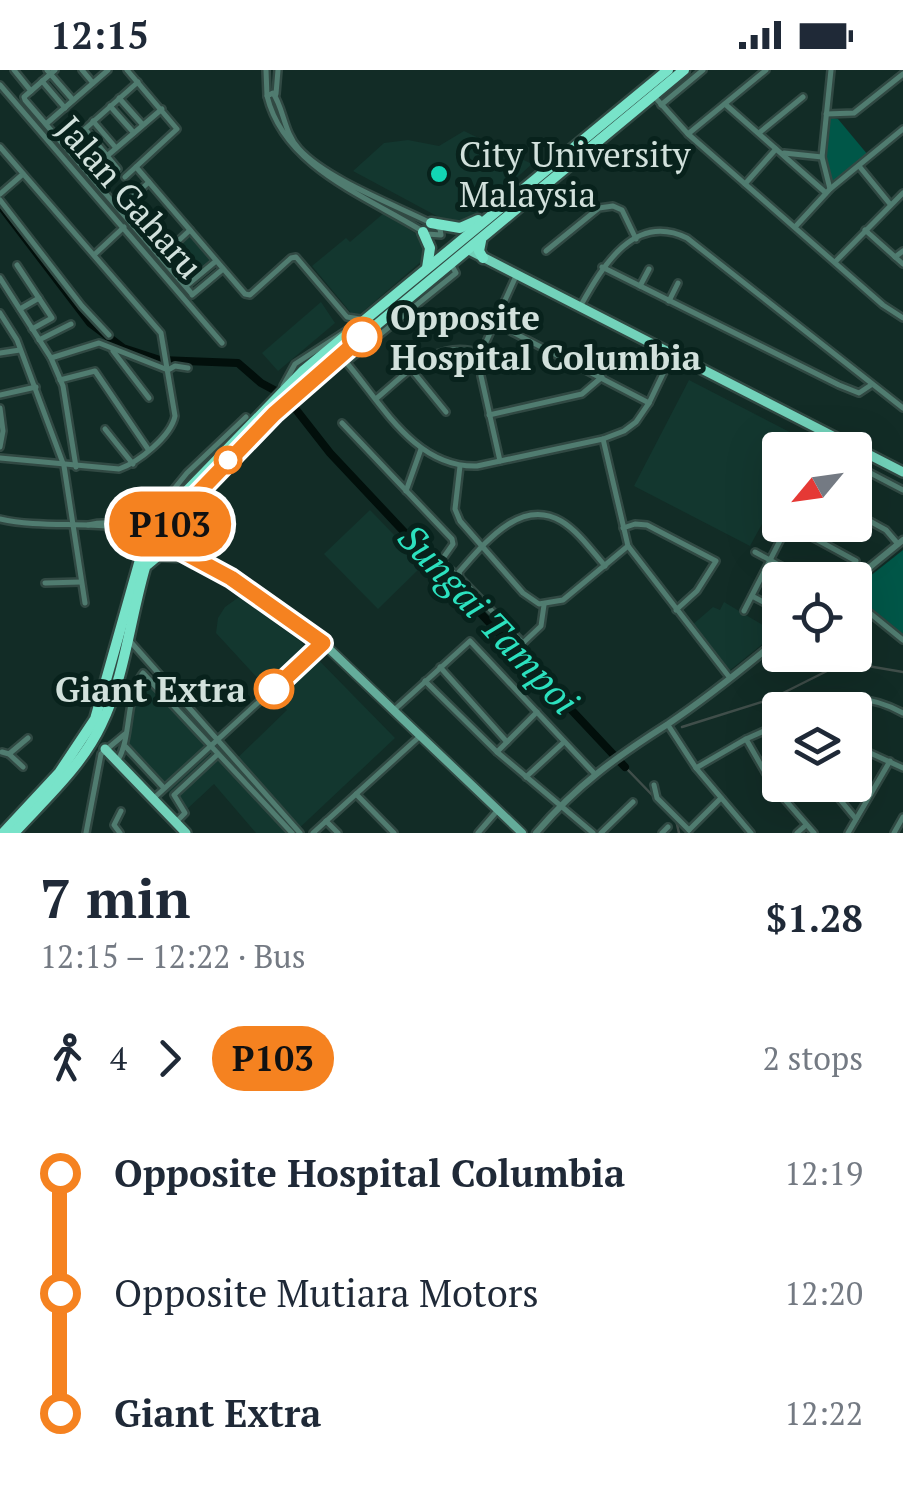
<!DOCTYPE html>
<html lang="en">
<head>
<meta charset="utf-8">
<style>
	:root { --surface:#fff; --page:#f2f2f3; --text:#1f2937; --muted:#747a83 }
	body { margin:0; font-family:"PT Serif",serif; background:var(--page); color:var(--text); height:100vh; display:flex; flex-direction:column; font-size:38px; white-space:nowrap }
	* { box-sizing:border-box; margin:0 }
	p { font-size:32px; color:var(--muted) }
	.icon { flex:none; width:55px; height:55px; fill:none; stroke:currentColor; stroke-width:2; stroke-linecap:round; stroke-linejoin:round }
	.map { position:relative; height:763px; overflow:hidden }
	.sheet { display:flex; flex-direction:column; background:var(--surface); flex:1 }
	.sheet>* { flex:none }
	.badge { padding:0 20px; border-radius:32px; font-size:35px; line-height:65px }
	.needle { width:65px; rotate:241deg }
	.tools { position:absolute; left:762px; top:362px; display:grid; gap:20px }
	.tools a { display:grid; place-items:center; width:110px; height:110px; border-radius:10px; background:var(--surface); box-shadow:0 10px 40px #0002; font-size:50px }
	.map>.badge { position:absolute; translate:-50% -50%; box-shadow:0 0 0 5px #fff }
	.legs { display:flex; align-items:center; gap:15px; height:110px; padding:0 40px; font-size:32px }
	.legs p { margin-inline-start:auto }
	.summary { display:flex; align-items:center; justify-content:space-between; height:170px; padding:0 40px }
	h1 { font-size:55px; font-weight:600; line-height:75px }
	ul { padding:0 40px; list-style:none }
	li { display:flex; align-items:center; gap:35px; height:120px; font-size:38px }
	li i { display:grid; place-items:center; width:15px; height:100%; margin:0 12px; background:currentColor }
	li i::after { content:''; width:25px; height:25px; margin:-12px; border:8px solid; border-radius:50%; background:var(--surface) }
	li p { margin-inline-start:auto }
	li:first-child i { background:linear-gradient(#0000 50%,currentColor 0) }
	li:last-child i { background:linear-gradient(currentColor 50%,#0000 0) }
	.status { display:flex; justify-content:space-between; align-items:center; height:70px; padding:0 50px; background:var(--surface); direction:ltr }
	.status svg { height:28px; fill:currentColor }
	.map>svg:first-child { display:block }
	.built { fill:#13372f }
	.green { fill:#005748 }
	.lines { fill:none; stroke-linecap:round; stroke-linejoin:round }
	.stream { stroke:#404e4a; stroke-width:2.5 }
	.river { stroke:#020f0b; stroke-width:8 }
	.minor-casing { stroke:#314943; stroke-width:10 }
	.tertiary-casing { stroke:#314943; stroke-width:11 }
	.secondary-casing { stroke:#314943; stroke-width:12 }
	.primary-casing { stroke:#314943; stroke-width:14 }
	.trunk-casing { stroke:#314943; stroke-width:15 }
	.minor { stroke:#507c70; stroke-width:5 }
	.tertiary { stroke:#507c70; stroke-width:6 }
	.secondary { stroke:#64ac9a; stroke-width:8 }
	.primary { stroke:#72d2ba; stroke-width:9 }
	.trunk { stroke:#78e3c9; stroke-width:10 }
	.line-1-casing { stroke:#fff; stroke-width:22 }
	.line-1 { stroke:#f58220; stroke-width:15 }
	.poi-dot { fill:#12d5b4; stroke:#08221c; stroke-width:4 }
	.stop-1-dot { fill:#fff; stroke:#f58220; stroke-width:5 }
	.labels { text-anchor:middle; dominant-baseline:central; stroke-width:10; stroke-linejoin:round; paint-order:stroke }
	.poi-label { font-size:35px; fill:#d2e1dc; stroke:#08221c; text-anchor:start }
	.street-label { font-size:35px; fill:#d2e1dc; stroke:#08221c }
	.stop-label { font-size:35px; font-weight:bold; fill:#d2e1dc; stroke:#08221c; text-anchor:start }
	.water-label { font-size:38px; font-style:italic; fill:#2ce1bf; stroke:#08221c }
</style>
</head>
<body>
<div class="status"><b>12:15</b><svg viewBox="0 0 49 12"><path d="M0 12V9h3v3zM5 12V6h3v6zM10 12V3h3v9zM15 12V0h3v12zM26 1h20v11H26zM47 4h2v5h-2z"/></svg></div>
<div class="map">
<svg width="903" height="763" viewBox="0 0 903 763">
	<rect width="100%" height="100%" fill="#122c26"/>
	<g class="built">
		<path d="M464,61L532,94L474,146L463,150L446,151L353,101L384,73L408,70L439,76Z"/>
		<path d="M384,143L424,169V189L360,244H352L312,196L346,168L350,172Z"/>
		<path d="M190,162L214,190L186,214L164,186Z"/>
		<path d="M321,232L335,253L278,301L262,283Z"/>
		<path d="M689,310L807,371L802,380H780V421L750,476L634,416Z"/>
		<path d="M370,440L423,495L378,539L324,484Z"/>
		<path d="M239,527L300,571L395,668L294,763H256L214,714L185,741L126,671L142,605L228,697L287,640L216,563L218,548L225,537Z"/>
		<path d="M724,532L776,563L729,601L691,556L713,537L720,540Z"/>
	</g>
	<g class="green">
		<path d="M830,47L838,49L868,85L834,112L829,110L826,87Z"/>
		<path d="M903,480V564L855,525V518Z"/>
	</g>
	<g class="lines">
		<g class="stream">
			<path d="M682,657L771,629L839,595L856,594L903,602"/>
			<path d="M625,697L657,730"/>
			<path d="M676,750L679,763"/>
		</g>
		<g class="river">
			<path d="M0,135L90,253L123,278L160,290L238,293L261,313L276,321"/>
			<path d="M294,337L330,383L625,697"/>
		</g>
		<defs>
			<g id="minor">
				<path d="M14,0L31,21"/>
				<path d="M47,0L73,30"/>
				<path d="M55,0L24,27L25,30L192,224"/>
				<path d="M82,0L93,13"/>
				<path d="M266,0L267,26"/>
				<path d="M42,11L65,38"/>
				<path d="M0,15L222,273"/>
				<path d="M273,23C284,39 284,63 299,79C326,109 395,135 431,153L440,159L441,165L427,164C369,127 285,99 267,26Z"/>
				<path d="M276,24L278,0"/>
				<path d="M653,25L688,64L883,235L903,248"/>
				<path d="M119,28L143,55"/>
				<path d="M725,34L826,123"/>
				<path d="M661,35L703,0"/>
				<path d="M110,36L134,63"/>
				<path d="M826,44L854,43L903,4"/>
				<path d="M93,51L116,78"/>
				<path d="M46,54L108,0"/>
				<path d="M759,63L803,27"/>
				<path d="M688,64L766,0"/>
				<path d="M0,77L161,263L175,346C171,366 139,392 119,399L0,388"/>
				<path d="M784,83L822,87"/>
				<path d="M107,86L162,39"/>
				<path d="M859,96L890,134"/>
				<path d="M136,97L245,224L250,225L291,188L296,187L347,247L360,249"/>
				<path d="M118,99L85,59L138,12"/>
				<path d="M125,107L177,59L127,0"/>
				<path d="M745,114L776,79"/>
				<path d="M830,119L822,87L831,0"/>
				<path d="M0,124L23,104"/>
				<path d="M0,130L82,236L109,265"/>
				<path d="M120,138L149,112"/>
				<path d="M795,157L830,119L903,59"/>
				<path d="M865,160L903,194"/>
				<path d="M546,181L599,138L613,136L622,140L636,169"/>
				<path d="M94,185L124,157"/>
				<path d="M162,186L190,160"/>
				<path d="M895,187L903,181"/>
				<path d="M835,192L903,123"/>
				<path d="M451,194L456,203L346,292C382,334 415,398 477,396L603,369L624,361L636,352L649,333L672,285"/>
				<path d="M17,195L52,248L32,259"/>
				<path d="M602,197L839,315L859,323L871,315"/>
				<path d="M0,208L51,288L63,316L76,397"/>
				<path d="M186,216L216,191"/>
				<path d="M640,216L649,199"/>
				<path d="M192,225L223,199"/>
				<path d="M669,231L678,213"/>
				<path d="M581,235C603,196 634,142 687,168L903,338"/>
				<path d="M20,239L39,228"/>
				<path d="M0,243L17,270L64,396L85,533"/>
				<path d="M493,252L649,333"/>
				<path d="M39,270L71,254"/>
				<path d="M113,281L149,328"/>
				<path d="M0,283L20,280"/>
				<path d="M51,288L99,273L168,300L175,296L188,298"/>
				<path d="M411,299L446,342"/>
				<path d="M60,310L95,301L148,379"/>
				<path d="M283,316L295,294L352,257"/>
				<path d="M0,325L36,317"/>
				<path d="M377,328C408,302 437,268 481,283"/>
				<path d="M0,338L3,361L0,377"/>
				<path d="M489,345L582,324L602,307"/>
				<path d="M342,353L452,469L453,474L441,491L454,503"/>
				<path d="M105,359L133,394"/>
				<path d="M603,369L628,476L730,608"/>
				<path d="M826,380L833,367"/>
				<path d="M500,391L481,306V283L516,206"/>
				<path d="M855,395L903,420"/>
				<path d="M460,396L455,439L460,451L523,523L539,534L563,530L628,476"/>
				<path d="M406,421L421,379"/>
				<path d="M855,443L886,460L898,474"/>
				<path d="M0,449C47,460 108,448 150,465"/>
				<path d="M88,455C107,450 134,454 153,461"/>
				<path d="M790,455L856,491"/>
				<path d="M138,456L148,451L187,403L246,347"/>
				<path d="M623,458L635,454L647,455L716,491L697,521L676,540"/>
				<path d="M755,482L807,510"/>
				<path d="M45,513L81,512"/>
				<path d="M752,526L780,541"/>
				<path d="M855,531L903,570"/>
				<path d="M544,535L541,556L523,573L460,508L459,502C484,474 520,427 561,451C578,461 592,481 605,496"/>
				<path d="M744,541L788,455"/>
				<path d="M129,570L300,763"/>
				<path d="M795,585L804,596"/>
				<path d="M440,597L507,672"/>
				<path d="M425,611L497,682L593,763"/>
				<path d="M811,640C845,625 870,625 903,643"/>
				<path d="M393,641L470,571L594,703"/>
				<path d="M668,655L696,698L751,763"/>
				<path d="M746,669L773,716L814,763"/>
				<path d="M126,677L164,718"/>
				<path d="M2,682L9,684L28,668"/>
				<path d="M497,682L537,642"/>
				<path d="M855,682H868L903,698"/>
				<path d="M9,684L23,697"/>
				<path d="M118,690C132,666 125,626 143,603L292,763"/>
				<path d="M696,698L746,669L780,654"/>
				<path d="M526,707L564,672"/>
				<path d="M654,715L657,728L689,760"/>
				<path d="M828,715L856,749"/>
				<path d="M356,724L394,763"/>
				<path d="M154,728L323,573"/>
				<path d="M326,751L338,763"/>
				<path d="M176,752L185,743L174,725L218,684"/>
				<path d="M689,760L721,728"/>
				<path d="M86,763L101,684L125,664"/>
				<path d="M120,763L114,755L121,741"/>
				<path d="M313,763L419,667"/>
				<path d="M478,763L497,741"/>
				<path d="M601,763L633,732"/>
				<path d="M662,763L668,757"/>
				<path d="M797,763L806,755"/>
				<path d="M848,763L890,691"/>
				<path d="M894,763L903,747"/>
			</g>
			<g id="tertiary">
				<path d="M854,510L903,470"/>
				<path d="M536,763C577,715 616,687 668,654C707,628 744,598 780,568"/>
			</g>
			<g id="secondary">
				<path d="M157,464L278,539L323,573L522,763"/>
				<path d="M154,469L193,494"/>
			</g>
			<g id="primary">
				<path d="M469,180L903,402"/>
				<path d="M105,679L186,763"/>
			</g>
			<g id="trunk">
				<path d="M431,153L460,158L478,150"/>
				<path d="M423,162L430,178L427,198"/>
				<path d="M481,171L479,181L483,188"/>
				<path d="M170,453V468L179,480"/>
				<path d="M147,495L159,485L177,486"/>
				<path d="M3,763L59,703L95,649L143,479L178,430L304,300L668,0"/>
				<path d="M14,763C45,729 81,697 101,655C126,605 130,545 147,491L156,471L179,441L315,306L684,0"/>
			</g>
		</defs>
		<use href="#minor" class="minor-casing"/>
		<use href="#tertiary" class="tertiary-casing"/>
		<use href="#secondary" class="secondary-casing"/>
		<use href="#primary" class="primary-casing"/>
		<use href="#trunk" class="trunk-casing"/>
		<use href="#minor" class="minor"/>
		<use href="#tertiary" class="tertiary"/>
		<use href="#secondary" class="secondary"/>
		<use href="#primary" class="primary"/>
		<use href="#trunk" class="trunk"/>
	</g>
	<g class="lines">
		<defs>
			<path id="line-1" d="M274,619L323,573L231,508L179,480L170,468V452L274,344L362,267"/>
		</defs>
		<use href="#line-1" class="line-1-casing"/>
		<use href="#line-1" class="line-1"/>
	</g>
	<circle class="poi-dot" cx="439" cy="104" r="10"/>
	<g class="stop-1-dot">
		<circle cx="362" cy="267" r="18"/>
		<circle cx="228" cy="390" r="12"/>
		<circle cx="274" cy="619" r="18"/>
	</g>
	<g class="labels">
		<g class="poi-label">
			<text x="459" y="84">City University<tspan x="459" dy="40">Malaysia</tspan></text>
		</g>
		<g class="street-label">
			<text transform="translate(130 127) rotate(49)">Jalan Gaharu</text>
		</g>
		<g class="stop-label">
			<text x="390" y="247">Opposite<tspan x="390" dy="40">Hospital Columbia</tspan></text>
			<text x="246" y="619" text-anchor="end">Giant Extra</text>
		</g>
		<g class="water-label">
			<text transform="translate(489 549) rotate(47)">Sungai Tampoi</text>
		</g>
	</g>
</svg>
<div class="tools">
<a><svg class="needle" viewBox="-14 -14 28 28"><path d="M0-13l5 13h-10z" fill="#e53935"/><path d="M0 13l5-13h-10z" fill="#747a83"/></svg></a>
<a><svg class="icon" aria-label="locate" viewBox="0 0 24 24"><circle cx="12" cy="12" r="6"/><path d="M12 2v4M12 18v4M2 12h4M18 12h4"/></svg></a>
<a><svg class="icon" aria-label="layers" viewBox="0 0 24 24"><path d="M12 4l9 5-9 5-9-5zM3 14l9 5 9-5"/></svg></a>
</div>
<b class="badge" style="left:170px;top:454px;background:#f58220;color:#111">P103</b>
</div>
<section class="sheet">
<div class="summary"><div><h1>7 min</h1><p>12:15 – 12:22 · Bus</p></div><b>$1.28</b></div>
<div class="legs"><svg class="icon" aria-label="walk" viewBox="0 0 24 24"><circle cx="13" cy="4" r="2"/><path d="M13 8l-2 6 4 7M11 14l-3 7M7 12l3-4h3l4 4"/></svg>4<svg class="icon" aria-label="forward" viewBox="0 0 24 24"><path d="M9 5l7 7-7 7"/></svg><b class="badge" style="background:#f58220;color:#111">P103</b><p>2 stops</p></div>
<ul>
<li><i style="color:#f58220"></i><b>Opposite Hospital Columbia</b><p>12:19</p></li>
<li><i style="color:#f58220"></i><span>Opposite Mutiara Motors</span><p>12:20</p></li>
<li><i style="color:#f58220"></i><b>Giant Extra</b><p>12:22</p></li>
</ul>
</section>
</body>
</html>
